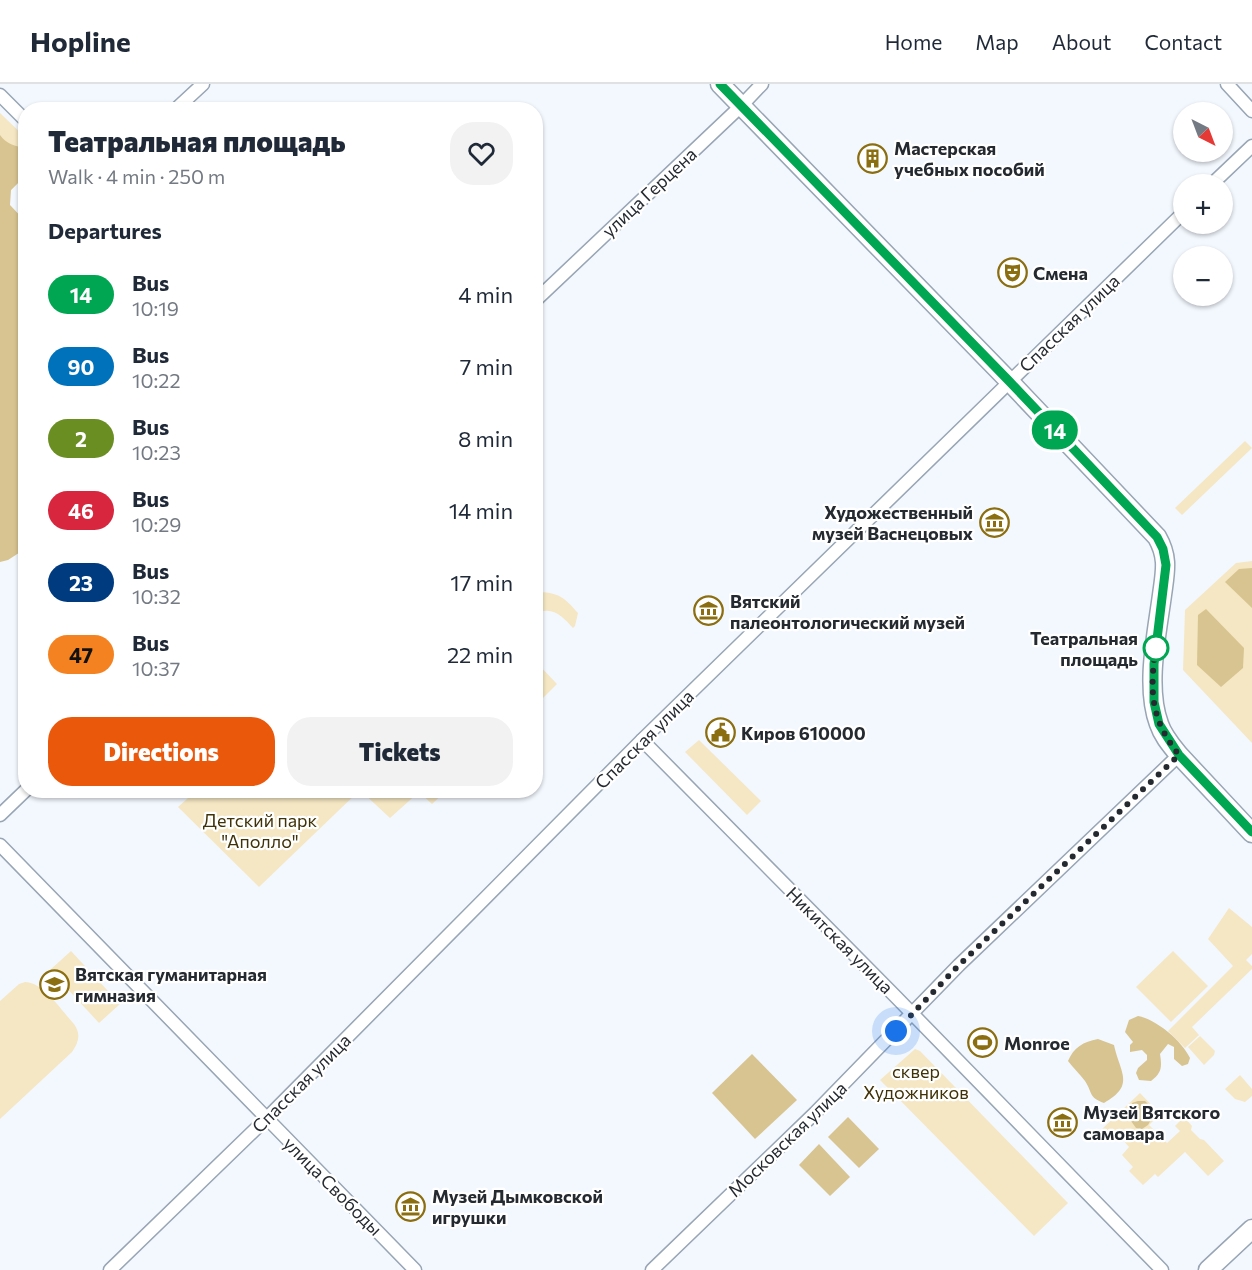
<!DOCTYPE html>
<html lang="en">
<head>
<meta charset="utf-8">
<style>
	:root { --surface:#fff; --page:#f2f2f3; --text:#1f2937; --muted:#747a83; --line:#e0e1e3; --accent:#ea580c }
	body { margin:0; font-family:Commissioner,sans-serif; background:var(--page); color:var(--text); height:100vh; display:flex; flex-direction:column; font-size:22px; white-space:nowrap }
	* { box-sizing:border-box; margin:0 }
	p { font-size:20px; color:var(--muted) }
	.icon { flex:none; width:33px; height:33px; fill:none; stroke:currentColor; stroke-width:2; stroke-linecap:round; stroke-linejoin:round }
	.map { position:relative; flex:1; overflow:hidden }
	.drawer { position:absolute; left:18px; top:18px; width:525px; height:696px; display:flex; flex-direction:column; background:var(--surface); border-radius:24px; box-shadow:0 2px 4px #0004 }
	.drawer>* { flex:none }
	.badge { padding:0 12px; border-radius:20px; font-size:21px; line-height:39px }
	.needle { width:39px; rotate:138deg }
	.tools { position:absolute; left:1173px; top:18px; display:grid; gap:12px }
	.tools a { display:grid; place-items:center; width:60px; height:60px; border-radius:50%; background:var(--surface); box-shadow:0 2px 4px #0004; font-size:30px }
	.you { position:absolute; width:30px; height:30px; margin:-15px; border:4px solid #fff; border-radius:50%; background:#1a73e8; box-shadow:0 0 0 9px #1a73e833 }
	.map>.badge { position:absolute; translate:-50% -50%; box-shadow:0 0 0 3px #fff }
	h2 { padding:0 30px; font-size:22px; line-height:54px }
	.round { display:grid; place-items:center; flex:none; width:63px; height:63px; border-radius:24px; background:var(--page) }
	.summary { display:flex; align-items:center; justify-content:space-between; height:102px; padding:0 30px }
	h1 { font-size:28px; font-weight:800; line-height:45px }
	.cta { display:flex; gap:12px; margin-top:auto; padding:12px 30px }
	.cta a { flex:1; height:69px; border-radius:24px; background:var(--accent); color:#fff; font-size:24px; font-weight:800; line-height:69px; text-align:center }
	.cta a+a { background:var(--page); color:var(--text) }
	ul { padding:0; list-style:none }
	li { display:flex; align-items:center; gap:18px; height:72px; padding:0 30px }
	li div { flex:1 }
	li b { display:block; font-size:22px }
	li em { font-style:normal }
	li .badge { min-width:66px; font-weight:700; text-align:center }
	header { display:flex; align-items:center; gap:36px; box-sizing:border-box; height:84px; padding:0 30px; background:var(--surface); border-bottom:2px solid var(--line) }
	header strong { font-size:28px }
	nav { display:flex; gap:33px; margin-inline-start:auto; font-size:21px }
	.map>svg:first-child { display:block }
	.green { fill:#f5e7c3 }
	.forest { fill:#d8c490 }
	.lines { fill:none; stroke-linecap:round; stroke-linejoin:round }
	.minor-casing { stroke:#98a5b4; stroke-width:15 }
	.secondary-casing { stroke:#98a5b4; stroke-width:21 }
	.minor { stroke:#fff; stroke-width:12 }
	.secondary { stroke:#fff; stroke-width:18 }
	.line-casing { stroke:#fff; stroke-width:14 }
	.line { stroke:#00a651; stroke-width:9 }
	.walk { stroke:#252a30; stroke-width:6; stroke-dasharray:0 10.8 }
	.stop-dot { fill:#fff; stroke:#00a651; stroke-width:3 }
	.labels { text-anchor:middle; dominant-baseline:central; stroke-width:4.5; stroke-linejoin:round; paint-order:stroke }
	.poi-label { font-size:18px; font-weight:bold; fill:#252a30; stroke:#fff; text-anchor:start }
	.street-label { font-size:18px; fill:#252a30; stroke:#fff }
	.stop-label { font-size:18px; font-weight:bold; fill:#252a30; stroke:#fff; text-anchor:end }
	.park-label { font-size:18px; fill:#403207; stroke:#fff }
</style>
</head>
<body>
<header>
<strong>Hopline</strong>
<nav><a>Home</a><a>Map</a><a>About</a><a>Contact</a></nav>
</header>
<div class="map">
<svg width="1252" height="1186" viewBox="0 0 1252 1186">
	<rect width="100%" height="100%" fill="#f3f8ff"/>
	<g class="green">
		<path d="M0,29L26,54L25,92L0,117Z"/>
		<path d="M1245,357L1252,364L1182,431L1175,424Z"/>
		<path d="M1252,477V659L1183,586L1185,526L1236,479Z"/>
		<path d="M536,508C558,508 564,513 578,529L575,542L573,544C564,534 554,523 540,528L536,523Z"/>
		<path d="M536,578L557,600L536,621Z"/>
		<path d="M699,656L761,717L747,731L685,668Z"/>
		<path d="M197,706H359V707L259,803L178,723Z"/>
		<path d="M361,707H446L432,720L419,708L390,734Z"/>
		<path d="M1229,824L1252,843V870L1246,876L1252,882V885L1192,943L1199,951L1185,964L1168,947L1233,882L1208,855Z"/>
		<path d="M71,867L120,920L99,939L50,886Z"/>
		<path d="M1173,867L1208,902L1171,938L1136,903Z"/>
		<path d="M25,898C43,898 62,927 74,940C81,950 79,958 72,968L0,1035V917L19,900Z"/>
		<path d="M1200,952L1215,967L1214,971L1204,981L1188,963Z"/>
		<path d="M915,965L920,967L1068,1119L1034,1152L880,996Z"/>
		<path d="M1240,991L1252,1005V1012L1245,1018L1235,1015L1225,1005Z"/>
		<path d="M1140,1009L1160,1030L1149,1041L1167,1059L1180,1047L1175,1042L1184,1033L1192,1042L1191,1046L1200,1055L1204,1056L1224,1077L1208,1092L1185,1068L1158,1093L1155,1090L1143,1101L1129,1087L1133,1083L1122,1071L1129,1063L1115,1047L1108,1053L1101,1046Z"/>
	</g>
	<g class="forest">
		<path d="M0,51C6,60 15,62 26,64L25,92L11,106L10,121L26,138V230L23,232L20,248L26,253L25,465L8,476L0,478Z"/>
		<path d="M1252,484V524L1225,498L1239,485Z"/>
		<path d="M1206,525L1244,564L1243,584L1221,603L1197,581L1198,531Z"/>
		<path d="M1138,932C1156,935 1182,957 1190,974L1188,980L1182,982L1174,975V963L1168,960L1160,970C1162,983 1162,989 1151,997L1139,996L1136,989L1138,984L1147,976V971L1142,966L1130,968V961L1133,958L1125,948L1129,936Z"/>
		<path d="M1098,955L1114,961C1120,989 1136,1001 1104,1019C1088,1013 1093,1009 1085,997C1080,990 1073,984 1068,977C1074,963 1083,958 1098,955Z"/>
		<path d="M752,970L797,1016L755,1055L712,1009Z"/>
		<path d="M1138,1017H1145L1149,1021L1152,1034L1148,1041L1142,1045L1136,1044L1126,1030L1132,1019Z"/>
		<path d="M848,1033L879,1065L859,1084L828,1053Z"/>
		<path d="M819,1060L850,1093L830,1112L799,1081Z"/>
	</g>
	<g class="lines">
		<defs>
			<g id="minor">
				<path d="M1227,0L1252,27"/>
				<path d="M0,11L26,37"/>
				<path d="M175,26L203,0"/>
				<path d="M1212,100L1252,62"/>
				<path d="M536,216L741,22L762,0"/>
				<path d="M642,656L896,913L1162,1186"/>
				<path d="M0,731L26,706"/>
				<path d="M0,761L415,1186"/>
				<path d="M110,1186L266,1035L642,656L1184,128"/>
				<path d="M652,1186L815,1029L959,881L1179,671"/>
			</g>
			<g id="secondary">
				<path d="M720,0L1009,297L1157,453C1169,474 1165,488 1162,511C1157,549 1145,603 1159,640C1163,652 1171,661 1179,671L1252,749"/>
				<path d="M1208,1186L1252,1145"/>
			</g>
		</defs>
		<use href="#minor" class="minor-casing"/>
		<use href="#secondary" class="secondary-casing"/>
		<use href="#minor" class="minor"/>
		<use href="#secondary" class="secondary"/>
	</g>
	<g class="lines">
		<defs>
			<path id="line" d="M720,0L1009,297L1157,453L1163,465L1166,481L1154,580V618L1159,640L1179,671L1252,748"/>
		</defs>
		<use href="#line" class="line-casing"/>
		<use href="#line" class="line"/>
		<path class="walk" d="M896,947L959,881L1179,671C1149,633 1150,606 1156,560V564"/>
	</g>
	<defs>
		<symbol id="building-ring" viewBox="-11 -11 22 22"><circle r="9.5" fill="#fff" stroke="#8b6e10" stroke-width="1.5"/><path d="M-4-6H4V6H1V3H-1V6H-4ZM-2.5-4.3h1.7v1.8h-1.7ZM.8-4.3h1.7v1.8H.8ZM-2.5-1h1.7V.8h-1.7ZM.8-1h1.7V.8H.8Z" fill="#8b6e10"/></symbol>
		<symbol id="theatre-ring" viewBox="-11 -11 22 22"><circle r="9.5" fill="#fff" stroke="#8b6e10" stroke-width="1.5"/><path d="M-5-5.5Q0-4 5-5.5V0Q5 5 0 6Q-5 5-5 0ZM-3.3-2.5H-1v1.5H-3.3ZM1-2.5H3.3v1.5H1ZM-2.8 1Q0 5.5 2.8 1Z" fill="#8b6e10"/></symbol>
		<symbol id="museum-ring" viewBox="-11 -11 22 22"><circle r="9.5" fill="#fff" stroke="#8b6e10" stroke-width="1.5"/><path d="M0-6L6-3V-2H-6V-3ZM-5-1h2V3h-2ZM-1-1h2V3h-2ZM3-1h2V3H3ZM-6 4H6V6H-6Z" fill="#8b6e10"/></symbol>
		<symbol id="civic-ring" viewBox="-11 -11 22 22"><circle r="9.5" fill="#fff" stroke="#8b6e10" stroke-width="1.5"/><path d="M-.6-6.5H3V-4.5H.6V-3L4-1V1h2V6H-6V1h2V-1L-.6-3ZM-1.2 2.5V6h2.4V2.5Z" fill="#8b6e10"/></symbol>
		<symbol id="school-ring" viewBox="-11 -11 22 22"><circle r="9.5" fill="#fff" stroke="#8b6e10" stroke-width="1.5"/><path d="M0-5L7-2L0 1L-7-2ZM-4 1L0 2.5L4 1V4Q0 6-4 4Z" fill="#8b6e10"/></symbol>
		<symbol id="stadium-ring" viewBox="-11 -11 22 22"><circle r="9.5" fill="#fff" stroke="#8b6e10" stroke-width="1.5"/><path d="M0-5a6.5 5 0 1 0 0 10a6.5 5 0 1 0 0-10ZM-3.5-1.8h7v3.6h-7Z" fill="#8b6e10"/></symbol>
	</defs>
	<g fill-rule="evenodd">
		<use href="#building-ring" x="856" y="58" width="33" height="33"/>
		<use href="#theatre-ring" x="996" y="172" width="33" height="33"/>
		<use href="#museum-ring" x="978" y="422" width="33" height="33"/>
		<use href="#museum-ring" x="692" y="510" width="33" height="33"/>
		<use href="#civic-ring" x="704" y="632" width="33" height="33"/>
		<use href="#school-ring" x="38" y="884" width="33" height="33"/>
		<use href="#stadium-ring" x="966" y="942" width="33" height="33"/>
		<use href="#museum-ring" x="1046" y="1022" width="33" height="33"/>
		<use href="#museum-ring" x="394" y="1106" width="33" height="33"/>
	</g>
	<circle class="stop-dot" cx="1156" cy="564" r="12"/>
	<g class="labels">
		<g class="poi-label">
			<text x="894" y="64">Мастерская<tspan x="894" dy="21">учебных пособий</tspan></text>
			<text x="1033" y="189">Смена</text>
			<text x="973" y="428" text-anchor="end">Художественный<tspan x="973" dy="21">музей Васнецовых</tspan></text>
			<text x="730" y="517">Вятский<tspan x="730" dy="21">палеонтологический музей</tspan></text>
			<text x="741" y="649">Киров 610000</text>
			<text x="75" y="890">Вятская гуманитарная<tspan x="75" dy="21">гимназия</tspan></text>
			<text x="1004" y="959">Monroe</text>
			<text x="1083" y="1028">Музей Вятского<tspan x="1083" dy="21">самовара</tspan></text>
			<text x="432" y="1112">Музей Дымковской<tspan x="432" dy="21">игрушки</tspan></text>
		</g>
		<g class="street-label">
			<text transform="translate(649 108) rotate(-43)">улица Герцена</text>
			<text transform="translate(1069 239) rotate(-44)">Спасская улица</text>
			<text transform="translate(644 655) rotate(-45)">Спасская улица</text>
			<text transform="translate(840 856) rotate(45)">Никитская улица</text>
			<text transform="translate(301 999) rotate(-45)">Спасская улица</text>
			<text transform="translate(787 1055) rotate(-44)">Московская улица</text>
			<text transform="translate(333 1102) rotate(45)">улица Свободы</text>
		</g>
		<g class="stop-label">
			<text x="1138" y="554">Театральная<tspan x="1138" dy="21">площадь</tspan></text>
		</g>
		<g class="park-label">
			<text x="260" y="736">Детский парк<tspan x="260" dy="21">"Аполло"</tspan></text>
			<text x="916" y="987">сквер<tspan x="916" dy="21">Художников</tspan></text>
		</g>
	</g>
</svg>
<div class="tools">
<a><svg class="needle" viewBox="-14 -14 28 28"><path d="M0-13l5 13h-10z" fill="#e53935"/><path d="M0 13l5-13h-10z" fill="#747a83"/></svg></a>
<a>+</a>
<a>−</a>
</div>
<div class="you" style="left:896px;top:947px"></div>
<b class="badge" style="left:1055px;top:346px;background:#00a651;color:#fff">14</b>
<section class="drawer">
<div class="summary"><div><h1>Театральная площадь</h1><p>Walk · 4 min · 250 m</p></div><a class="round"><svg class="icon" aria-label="heart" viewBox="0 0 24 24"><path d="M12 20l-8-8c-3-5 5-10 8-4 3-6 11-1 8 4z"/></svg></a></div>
<h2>Departures</h2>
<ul>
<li><span class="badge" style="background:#00a651;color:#fff">14</span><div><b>Bus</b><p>10:19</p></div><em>4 min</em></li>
<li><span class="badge" style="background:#0072bc;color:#fff">90</span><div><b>Bus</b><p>10:22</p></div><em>7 min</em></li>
<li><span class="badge" style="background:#6b8e23;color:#fff">2</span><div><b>Bus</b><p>10:23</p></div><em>8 min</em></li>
<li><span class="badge" style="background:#d7263d;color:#fff">46</span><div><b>Bus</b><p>10:29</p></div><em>14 min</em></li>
<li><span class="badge" style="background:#003b80;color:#fff">23</span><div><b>Bus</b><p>10:32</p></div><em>17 min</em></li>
<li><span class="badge" style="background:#f58220;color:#111">47</span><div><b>Bus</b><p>10:37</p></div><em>22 min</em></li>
</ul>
<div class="cta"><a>Directions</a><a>Tickets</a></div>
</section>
</div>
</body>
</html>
